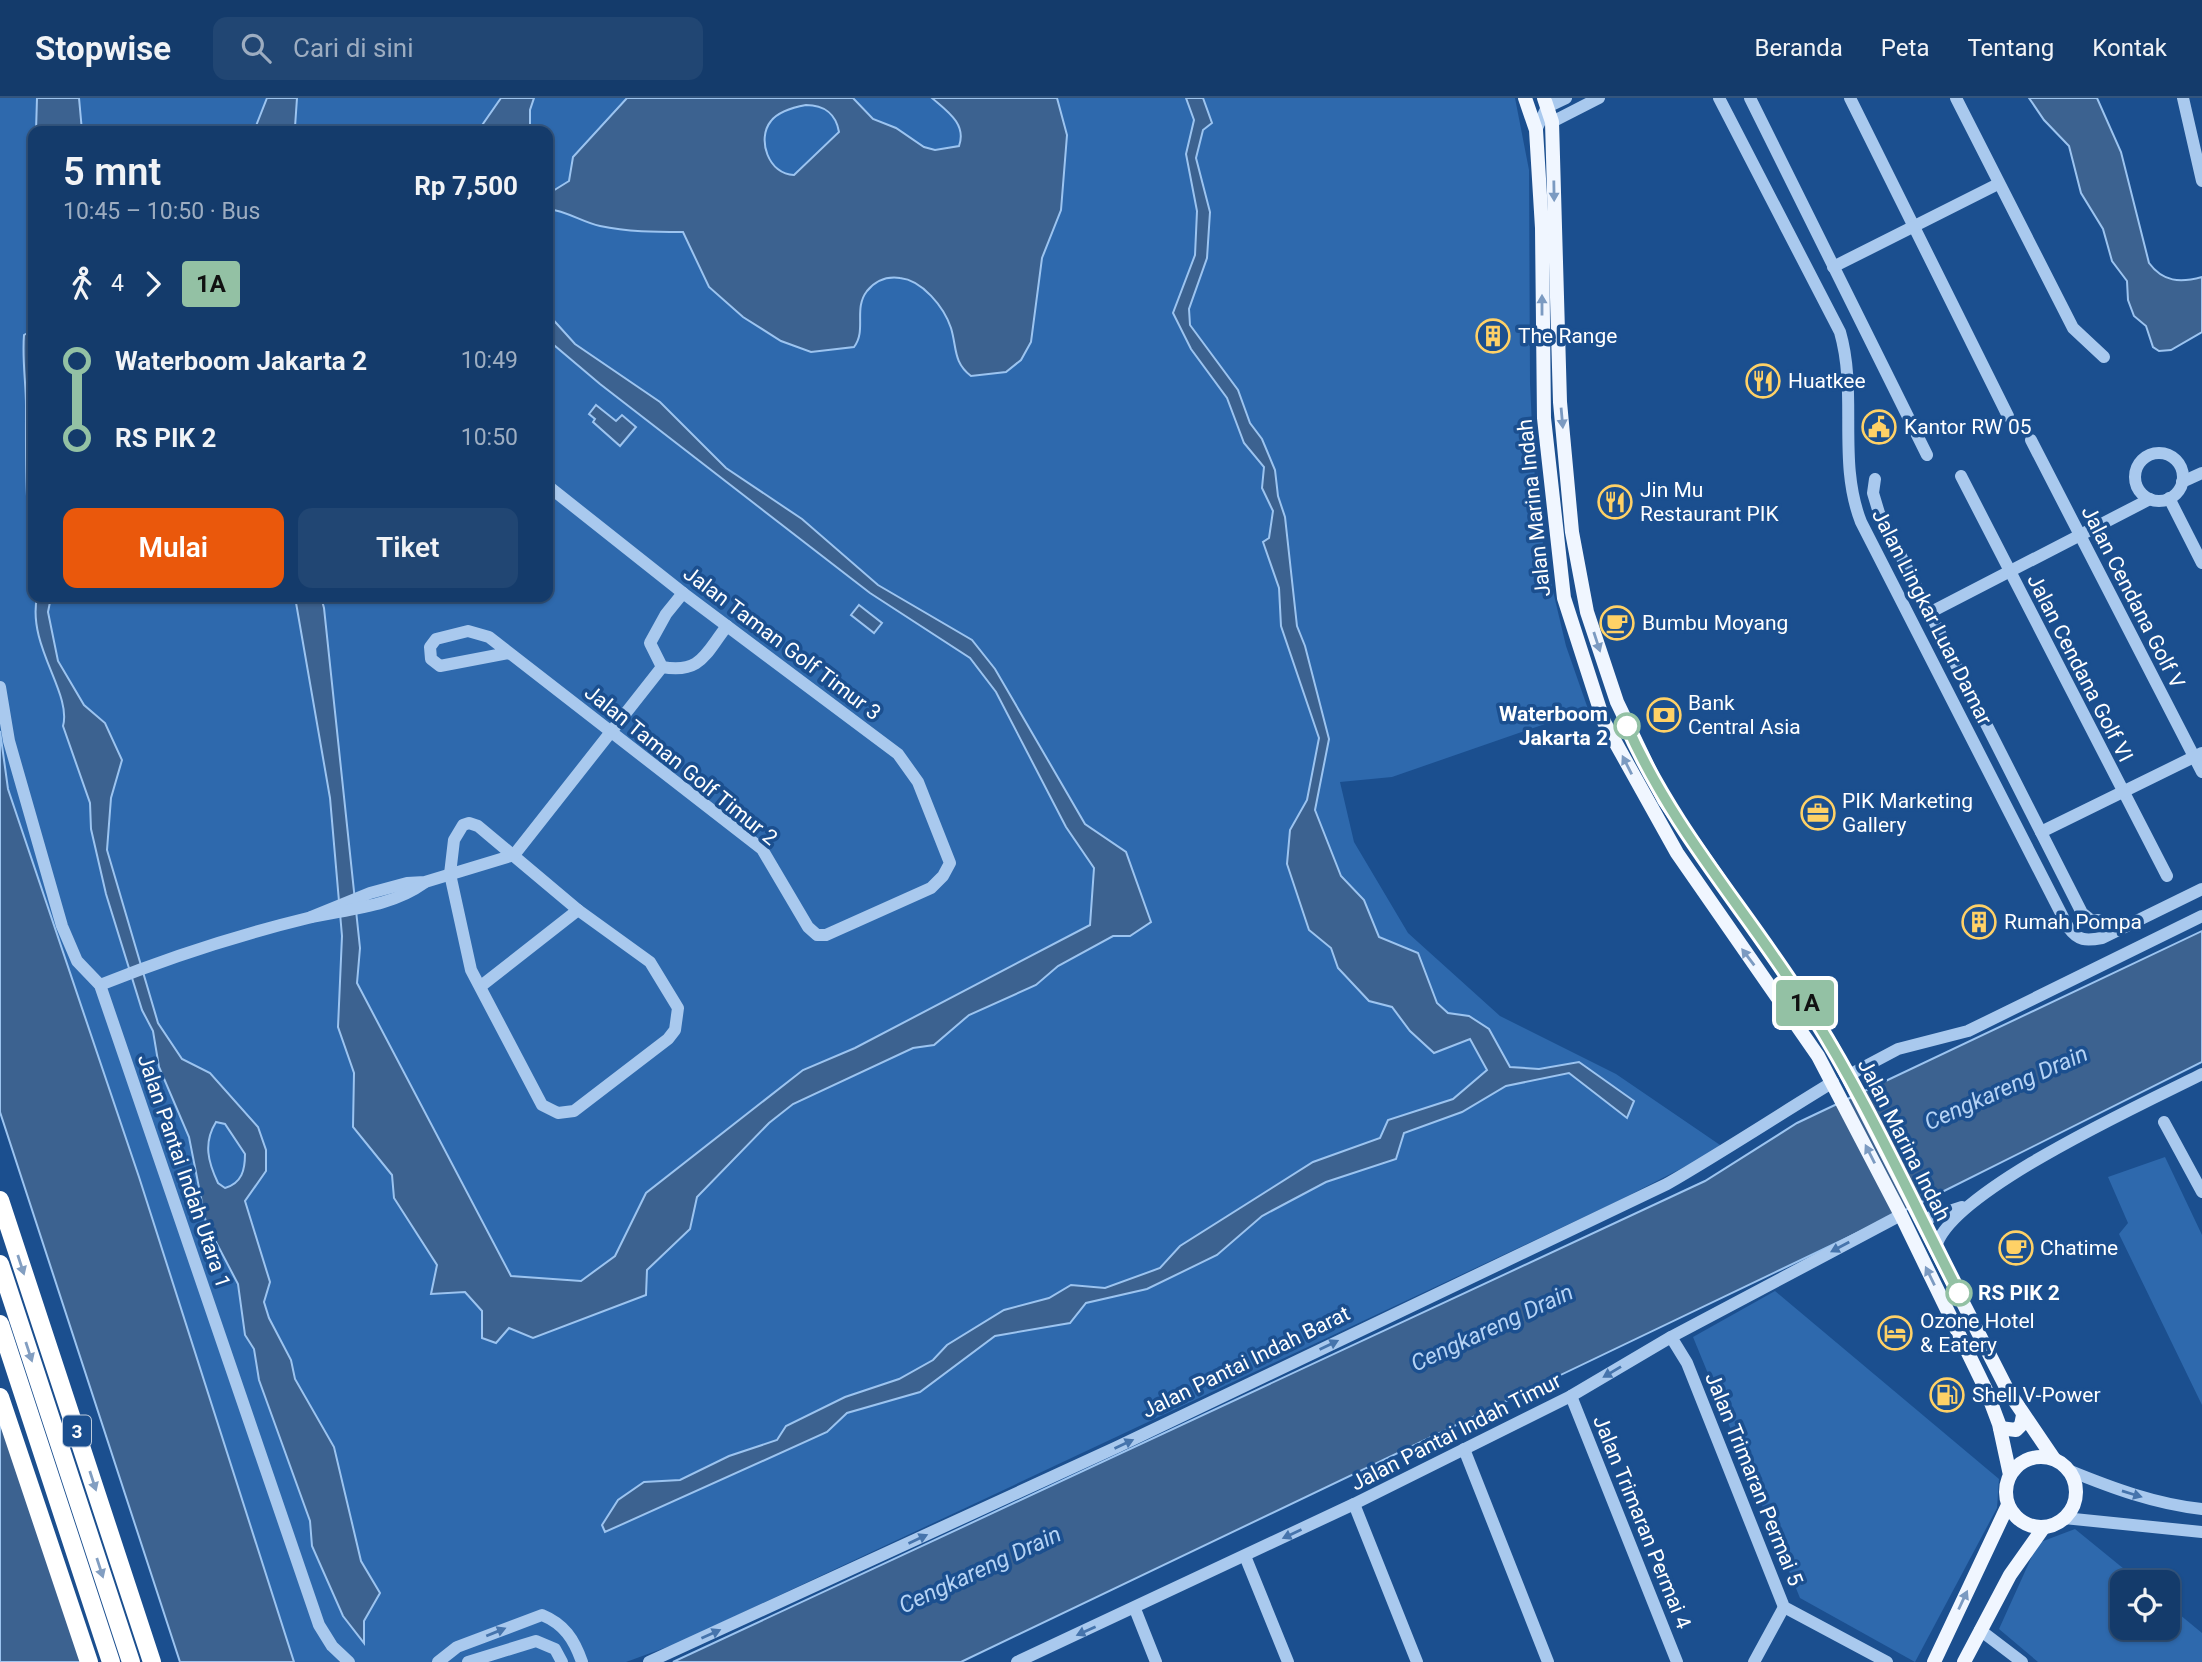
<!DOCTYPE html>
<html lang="id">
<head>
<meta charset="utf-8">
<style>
	:root { --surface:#143b6b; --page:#214673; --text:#f1f3f6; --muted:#9dadc1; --line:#33557e; --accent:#ea580c }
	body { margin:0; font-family:Roboto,sans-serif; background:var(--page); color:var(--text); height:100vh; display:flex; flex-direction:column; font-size:26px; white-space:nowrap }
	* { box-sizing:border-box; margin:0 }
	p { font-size:23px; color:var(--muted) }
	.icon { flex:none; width:38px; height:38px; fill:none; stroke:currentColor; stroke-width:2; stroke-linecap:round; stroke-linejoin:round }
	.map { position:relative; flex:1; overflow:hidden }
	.sheet { position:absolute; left:28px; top:28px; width:525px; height:476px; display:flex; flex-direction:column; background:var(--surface); border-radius:14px; box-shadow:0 2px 5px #0004,0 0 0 2px var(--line) }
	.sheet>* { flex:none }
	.badge { padding:0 14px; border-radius:5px; font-size:24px; line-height:46px }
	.buttons { position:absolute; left:2110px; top:1472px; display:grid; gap:14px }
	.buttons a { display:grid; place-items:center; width:70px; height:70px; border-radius:14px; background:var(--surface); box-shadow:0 2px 5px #0004,0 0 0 2px var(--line); font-size:35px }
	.map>.badge { position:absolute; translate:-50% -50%; box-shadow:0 0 0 4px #fff }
	.legs { display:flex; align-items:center; gap:10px; height:77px; padding:0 35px; font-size:23px }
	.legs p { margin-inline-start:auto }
	.summary { display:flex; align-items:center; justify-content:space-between; height:119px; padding:0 35px }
	h1 { font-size:38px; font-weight:600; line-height:52px }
	.action { display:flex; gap:14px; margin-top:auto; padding:14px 35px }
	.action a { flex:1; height:80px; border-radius:14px; background:var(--accent); color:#fff; font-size:28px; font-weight:600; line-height:80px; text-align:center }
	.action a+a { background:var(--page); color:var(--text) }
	ul { padding:0 35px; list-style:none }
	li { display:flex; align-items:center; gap:24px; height:77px; font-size:26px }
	li i { display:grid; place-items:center; width:10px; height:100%; margin:0 9px; background:currentColor }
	li i::after { content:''; width:18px; height:18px; margin:-9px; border:5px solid; border-radius:50%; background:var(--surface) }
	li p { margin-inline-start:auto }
	li:first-child i { background:linear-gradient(#0000 50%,currentColor 0) }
	li:last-child i { background:linear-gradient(currentColor 50%,#0000 0) }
	header { display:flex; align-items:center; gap:42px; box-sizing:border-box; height:98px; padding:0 35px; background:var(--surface); border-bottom:2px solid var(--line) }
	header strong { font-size:33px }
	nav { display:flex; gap:38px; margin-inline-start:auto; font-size:24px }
	.search { width:490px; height:63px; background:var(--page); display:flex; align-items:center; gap:18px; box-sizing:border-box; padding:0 24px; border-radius:14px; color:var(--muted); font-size:26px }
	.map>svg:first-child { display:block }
	.green { fill:#2e69ad; fill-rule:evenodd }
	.water { fill:#3c6290; stroke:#9cc4f0; stroke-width:2; fill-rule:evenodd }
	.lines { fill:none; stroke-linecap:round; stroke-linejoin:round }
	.minor { stroke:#a9c9ee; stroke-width:12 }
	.major { stroke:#f0f6ff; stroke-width:14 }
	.highway { stroke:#fff; stroke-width:18 }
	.oneway { fill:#7b9ac1 }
	.oneway2 { fill:#4674ac }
	.oneway3 { fill:#829ec1 }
	.line-1-casing { stroke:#fff; stroke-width:16 }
	.line-1 { stroke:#93c1a4; stroke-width:10 }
	.stop-1-dot { fill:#fff; stroke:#93c1a4; stroke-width:3.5 }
	.labels { text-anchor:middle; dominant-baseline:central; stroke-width:7; stroke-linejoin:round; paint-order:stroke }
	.shield { fill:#1b4f8f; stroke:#bbcadd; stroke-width:2 }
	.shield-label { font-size:19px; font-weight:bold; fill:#fff }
	.poi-label { font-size:21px; fill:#fff; stroke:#1b4f8f; text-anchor:start }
	.street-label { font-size:21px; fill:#fff; stroke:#1b4f8f }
	.stop-label { font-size:21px; font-weight:bold; fill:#fff; stroke:#1b4f8f; text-anchor:end }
	.water-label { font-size:23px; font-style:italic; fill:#b5d3f5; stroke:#1b4f8f }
</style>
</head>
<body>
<header>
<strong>Stopwise</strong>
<div class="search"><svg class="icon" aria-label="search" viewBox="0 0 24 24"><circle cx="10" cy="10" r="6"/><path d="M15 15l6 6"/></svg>Cari di sini</div>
<nav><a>Beranda</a><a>Peta</a><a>Tentang</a><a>Kontak</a></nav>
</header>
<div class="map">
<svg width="2202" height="1564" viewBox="0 0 2202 1564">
	<rect width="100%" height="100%" fill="#1b4f8f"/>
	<g class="green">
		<path d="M0,0H1515L1529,72L1530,285L1534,370L1544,455L1566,548L1588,611L1392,679L1340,684L1354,744L1408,835L1500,918L1616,976L1723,1049L1618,1103L678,1545L626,1564H294L139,1079L8,691L0,633ZM33,33H548V499H33Z"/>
		<path d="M2165,1059L2202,1137V1307L2119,1136L2128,1125L2108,1079Z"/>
		<path d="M1775,1193L1999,1381L1997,1410L1915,1564L1800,1500L1693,1239Z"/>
		<path d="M2075,1431L2140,1484H2123V1530H2168V1507L2202,1535V1564H2038L1999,1531L2038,1445Z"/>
	</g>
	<g class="water">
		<path d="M37,0H79L82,33H36Z"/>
		<path d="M267,0H297L295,29L299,33H254Z"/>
		<path d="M501,0H534L530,12V33H478Z"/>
		<path d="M627,0H853L873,21L896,30L924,49L935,52L959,48C967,26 947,13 932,0H1057L1067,37L1061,112L1042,160L1031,244L1021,262L1006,274L971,278C953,264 957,250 951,230C944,209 922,182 900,180C886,178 876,182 867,193C853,211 867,232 854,249L811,254L781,243L743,219L709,189L683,134C655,134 628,134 600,128C582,124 567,113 548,111V96L569,83L573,59ZM806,7C824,7 836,16 839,34L794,77C769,77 756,41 771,23C778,14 795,9 806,7Z"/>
		<path d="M1186,0H1203L1212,25L1203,32L1196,60L1210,114L1207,160L1189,211L1190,227L1238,292L1250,325L1262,341L1275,372L1278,398L1285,419L1297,528L1305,548L1329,641L1315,712L1341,778L1364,802L1379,839L1418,855L1437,905L1448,915L1469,918L1489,931L1510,969L1539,971L1579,964L1634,1003L1627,1020L1569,975L1506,988L1462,1014L1404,1035L1396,1061L1326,1084L1262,1118L1217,1157L1147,1191L1086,1205L1070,1225L995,1238L920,1294L847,1315L827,1334L605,1434L602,1427L618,1402L644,1384L680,1382L729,1358L777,1342L786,1328L845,1299L899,1281L933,1262L947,1247L1004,1212L1049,1200L1071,1187L1105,1190L1160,1170L1180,1148L1313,1064L1380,1040L1388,1022L1453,1001L1487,972L1470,941L1434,955L1410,933L1392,909L1369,903L1338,870L1331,850L1309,832L1287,766L1290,732L1307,702L1319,640L1281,528L1279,490L1263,444L1269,440L1273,413L1262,390L1264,369L1244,345L1227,300L1191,251L1173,215L1195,157L1197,113L1186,56L1194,22Z"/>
		<path d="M2029,0H2097L2121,54L2149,165C2163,184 2180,185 2202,179V234L2171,252L2159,253L2153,249L2146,228L2134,218L2128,202L2127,183L2112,163L2103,131L2081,95L2069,48L2044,22Z"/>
		<path d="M548,216L575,246L660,304L726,370L802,421L878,487L972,542L995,571L1085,726L1126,754L1151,824L1130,838H1113L1058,868L1036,887L969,917L934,947L913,950L793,1006L769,1025L697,1099L690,1131L647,1172L646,1197L533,1240L509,1230L496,1245L482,1240V1213L465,1194L431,1196L437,1167L394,1100L392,1077L353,1029L354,975L338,929L342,838L330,700L295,499H321L324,510L360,850L357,885L511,1178L581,1183L615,1158L646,1095L803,972L855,950L1090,827L1094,770L1066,729L996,594L970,560L870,495L600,286L548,242Z"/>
		<path d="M33,232V461C25,411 26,359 26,308C26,284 22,262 24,237Z"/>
		<path d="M596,307L616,323L622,317L636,329L620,348L593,324L595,321L589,316Z"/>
		<path d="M37,499H51L48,514L58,563L84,607L105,625L122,662L111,700L107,752L158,925L182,961L210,975L258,1029L266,1052V1073L245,1103L270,1184L264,1204L269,1220L291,1262L295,1281L334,1349L361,1463L380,1495L364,1523V1545L343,1518L312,1448L310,1423L259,1282L254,1251L245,1237L238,1186L206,1125L189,1039L159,969L153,933L142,912L106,796L91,731L90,705L63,628C72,595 27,548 37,499ZM216,1024L225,1026L245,1056C245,1072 242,1085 225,1090L218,1085C208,1064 203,1045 216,1024Z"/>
		<path d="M859,507L882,525L874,535L851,517Z"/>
		<path d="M0,633L8,691L139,1079L294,1564H180L0,1014Z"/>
		<path d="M2202,833V964L1922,1104L961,1564H673L1705,1083L1797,1025Z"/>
		<path d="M0,1308L85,1564H0Z"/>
	</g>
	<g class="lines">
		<g class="minor">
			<path d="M1719,0L1840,234C1858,296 1837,363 1861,424L2068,829C2078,843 2086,843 2102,840L2202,791"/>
			<path d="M1750,0L1927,357"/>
			<path d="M1850,0L2008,318"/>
			<path d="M1956,0L2073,230L2104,259"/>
			<path d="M2183,0L2202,83"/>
			<path d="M1552,24L1599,0"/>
			<path d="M1536,32L1547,9L1566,0"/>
			<path d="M1833,169L1998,86"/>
			<path d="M2031,342L2202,674"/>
			<circle cx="2159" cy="379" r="24"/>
			<path d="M1961,378L2167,778"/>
			<path d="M1875,381L1873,395L1879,415L2082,815L2092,823L2098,822"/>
			<path d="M2182,384L2202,375"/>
			<path d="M2169,400L2202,465"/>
			<path d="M683,495L666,516L650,545L662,569C701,576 705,556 727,528"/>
			<path d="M1931,514L2150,401"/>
			<path d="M508,555L440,568L431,561L430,549L436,541L468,533L489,539L762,751L808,829L817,837H826L931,790L943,778L950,765L918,684L898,656L683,495L548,388"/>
			<path d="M0,589L9,643L62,828L77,863L100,887L319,1527L332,1548L349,1564"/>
			<path d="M469,725L478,728L578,812L650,864L678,910L675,932L668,941L574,1013L558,1015L542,1007L471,872L450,776L454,742L463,727Z"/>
			<path d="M2041,734L2202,655"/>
			<path d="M311,819L370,795L407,785L425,784L514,757L662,569"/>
			<path d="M100,887C167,860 238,837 308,820C347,811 391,809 424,785"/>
			<path d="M481,888L578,812"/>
			<path d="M1849,977L1898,951L1968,933L2202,818"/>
			<path d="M2164,1024L2202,1094"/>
			<path d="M1922,1122L1962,1109"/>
			<path d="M1936,1149C1950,1093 2147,1004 2202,976"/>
			<path d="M1671,1239L1687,1265L1784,1509L1887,1564"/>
			<path d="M1571,1298L1677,1564"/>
			<path d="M1464,1351L1548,1564"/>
			<path d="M2068,1372C2112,1390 2155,1406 2202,1411"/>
			<path d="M1354,1406L1417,1564"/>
			<path d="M2064,1420L2202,1434"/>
			<path d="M1245,1458L1288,1564"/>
			<path d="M1135,1511L1156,1564"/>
			<path d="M1980,1532L2022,1564"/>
			<path d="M438,1564L457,1549L542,1517C564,1526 574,1541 582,1564"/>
			<path d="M468,1564L536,1543L555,1551L562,1564"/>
			<path d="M649,1564L1117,1349L1667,1086C1724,1053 1777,1018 1833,984"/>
			<path d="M1017,1564L1354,1406L1571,1298L1671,1239L1901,1117"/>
			<path d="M1754,1564L1784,1509"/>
		</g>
		<g class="major">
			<path d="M1525,0L1536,32L1542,130L1544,320L1564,500L1604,624L1677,755L1818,958L1901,1117L1987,1294L1999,1326L2010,1377"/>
			<path d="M1544,0L1552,24L1560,304L1572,434L1587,514L1617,604L1664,702L1797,893L1832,948L2008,1293L2054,1361"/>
			<path d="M2000,1330L2016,1332L2021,1327L2023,1317"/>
			<circle cx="2041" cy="1394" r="35"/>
			<path d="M1934,1564L2008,1407"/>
			<path d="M1964,1564L2010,1477L2044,1429"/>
		</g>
		<g class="highway">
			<path d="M0,1102L152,1564"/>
			<path d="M0,1166L131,1564"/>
			<path d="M0,1226L111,1564"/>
			<path d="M0,1299L89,1564"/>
		</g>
	</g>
	<defs><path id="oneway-solid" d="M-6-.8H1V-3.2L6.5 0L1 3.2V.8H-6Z" transform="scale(1.75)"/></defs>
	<g class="oneway">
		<use href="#oneway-solid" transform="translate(1554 93) rotate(89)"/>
		<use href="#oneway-solid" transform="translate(1542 207) rotate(-90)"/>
		<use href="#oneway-solid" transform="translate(1562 320) rotate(85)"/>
		<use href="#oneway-solid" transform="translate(1597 544) rotate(72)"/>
		<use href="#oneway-solid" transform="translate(1627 667) rotate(-117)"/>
		<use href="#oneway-solid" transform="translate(1748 859) rotate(-127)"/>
		<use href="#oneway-solid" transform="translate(1870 1056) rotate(-117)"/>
		<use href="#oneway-solid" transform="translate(1930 1178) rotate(-116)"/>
		<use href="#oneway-solid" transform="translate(1963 1502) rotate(-65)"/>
	</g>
	<g class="oneway2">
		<use href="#oneway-solid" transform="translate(1840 1149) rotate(152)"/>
		<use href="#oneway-solid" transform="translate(1329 1247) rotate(-26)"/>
		<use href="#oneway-solid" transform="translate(1612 1274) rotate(149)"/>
		<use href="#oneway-solid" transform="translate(1124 1346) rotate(-25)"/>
		<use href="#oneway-solid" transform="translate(2132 1396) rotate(17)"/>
		<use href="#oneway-solid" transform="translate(1292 1436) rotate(155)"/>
		<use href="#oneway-solid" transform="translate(918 1441) rotate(-25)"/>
		<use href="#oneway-solid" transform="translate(1086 1533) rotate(156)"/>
		<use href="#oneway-solid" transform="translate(496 1534) rotate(-22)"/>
		<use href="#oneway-solid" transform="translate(711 1536) rotate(-24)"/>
	</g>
	<g class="oneway3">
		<use href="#oneway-solid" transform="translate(21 1167) rotate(72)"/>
		<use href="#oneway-solid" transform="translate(29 1254) rotate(72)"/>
		<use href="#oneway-solid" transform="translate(93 1383) rotate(72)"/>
		<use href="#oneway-solid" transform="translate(100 1470) rotate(72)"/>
	</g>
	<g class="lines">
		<defs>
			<path id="line-1" d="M1627,628C1671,728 1740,805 1799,896C1861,990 1908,1095 1959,1195"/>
		</defs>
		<use href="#line-1" class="line-1-casing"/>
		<use href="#line-1" class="line-1"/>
	</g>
	<defs>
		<symbol id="building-ring" viewBox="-11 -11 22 22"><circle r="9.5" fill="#1b4f8f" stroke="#ffd166" stroke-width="1.5"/><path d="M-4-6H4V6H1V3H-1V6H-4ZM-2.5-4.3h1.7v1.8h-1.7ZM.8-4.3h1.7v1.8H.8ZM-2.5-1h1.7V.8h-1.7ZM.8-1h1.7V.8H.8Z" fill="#ffd166"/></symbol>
		<symbol id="restaurant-ring" viewBox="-11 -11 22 22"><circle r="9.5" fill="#1b4f8f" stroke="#ffd166" stroke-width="1.5"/><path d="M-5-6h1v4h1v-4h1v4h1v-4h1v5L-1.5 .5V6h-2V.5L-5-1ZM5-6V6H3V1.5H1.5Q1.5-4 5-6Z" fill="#ffd166"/></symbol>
		<symbol id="civic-ring" viewBox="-11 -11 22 22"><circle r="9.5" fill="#1b4f8f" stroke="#ffd166" stroke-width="1.5"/><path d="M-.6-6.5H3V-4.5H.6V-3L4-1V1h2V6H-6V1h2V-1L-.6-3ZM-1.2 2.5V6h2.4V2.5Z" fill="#ffd166"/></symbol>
		<symbol id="cafe-ring" viewBox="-11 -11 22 22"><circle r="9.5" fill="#1b4f8f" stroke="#ffd166" stroke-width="1.5"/><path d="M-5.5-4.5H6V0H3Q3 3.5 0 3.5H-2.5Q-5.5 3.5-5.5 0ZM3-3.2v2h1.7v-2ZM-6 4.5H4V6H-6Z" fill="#ffd166"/></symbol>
		<symbol id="bank-ring" viewBox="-11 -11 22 22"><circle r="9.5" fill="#1b4f8f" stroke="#ffd166" stroke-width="1.5"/><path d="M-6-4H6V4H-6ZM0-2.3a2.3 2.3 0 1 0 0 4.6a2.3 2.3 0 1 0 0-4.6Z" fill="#ffd166"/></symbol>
		<symbol id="office-ring" viewBox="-11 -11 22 22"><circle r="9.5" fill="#1b4f8f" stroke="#ffd166" stroke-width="1.5"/><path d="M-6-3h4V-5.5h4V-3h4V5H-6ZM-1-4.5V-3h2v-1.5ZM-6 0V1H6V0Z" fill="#ffd166"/></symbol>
		<symbol id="hotel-ring" viewBox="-11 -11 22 22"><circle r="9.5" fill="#1b4f8f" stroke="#ffd166" stroke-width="1.5"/><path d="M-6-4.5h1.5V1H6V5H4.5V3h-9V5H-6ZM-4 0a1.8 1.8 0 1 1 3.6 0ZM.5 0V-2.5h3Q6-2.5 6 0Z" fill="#ffd166"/></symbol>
		<symbol id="fuel-ring" viewBox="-11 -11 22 22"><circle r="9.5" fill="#1b4f8f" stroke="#ffd166" stroke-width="1.5"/><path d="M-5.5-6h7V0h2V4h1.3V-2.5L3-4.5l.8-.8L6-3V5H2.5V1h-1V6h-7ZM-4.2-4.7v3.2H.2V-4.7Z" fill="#ffd166"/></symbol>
	</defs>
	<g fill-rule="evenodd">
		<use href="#building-ring" x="1474" y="219" width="38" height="38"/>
		<use href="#restaurant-ring" x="1744" y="264" width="38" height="38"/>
		<use href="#civic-ring" x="1860" y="310" width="38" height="38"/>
		<use href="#restaurant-ring" x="1596" y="385" width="38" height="38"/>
		<use href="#cafe-ring" x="1598" y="506" width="38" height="38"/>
		<use href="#bank-ring" x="1645" y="598" width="38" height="38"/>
		<use href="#office-ring" x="1799" y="696" width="38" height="38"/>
		<use href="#building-ring" x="1960" y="805" width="38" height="38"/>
		<use href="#cafe-ring" x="1997" y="1131" width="38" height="38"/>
		<use href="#hotel-ring" x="1876" y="1216" width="38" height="38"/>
		<use href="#fuel-ring" x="1928" y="1278" width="38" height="38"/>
	</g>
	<g class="stop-1-dot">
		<circle cx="1627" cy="628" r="12"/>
		<circle cx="1959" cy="1195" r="12"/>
	</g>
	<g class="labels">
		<rect class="shield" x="63" y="1317.5" width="28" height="31" rx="5"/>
		<g class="shield-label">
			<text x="77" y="1333">3</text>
		</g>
		<g class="poi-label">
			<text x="1518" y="238">The Range</text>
			<text x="1788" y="283">Huatkee</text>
			<text x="1904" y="329">Kantor RW 05</text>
			<text x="1640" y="392">Jin Mu<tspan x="1640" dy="24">Restaurant PIK</tspan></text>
			<text x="1642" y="525">Bumbu Moyang</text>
			<text x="1688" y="605">Bank<tspan x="1688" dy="24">Central Asia</tspan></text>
			<text x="1842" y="703">PIK Marketing<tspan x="1842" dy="24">Gallery</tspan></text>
			<text x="2004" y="824">Rumah Pompa</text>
			<text x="2040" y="1150">Chatime</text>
			<text x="1920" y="1223">Ozone Hotel<tspan x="1920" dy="24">&amp; Eatery</tspan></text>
			<text x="1972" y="1297">Shell V-Power</text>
		</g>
		<g class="street-label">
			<text transform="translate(1534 410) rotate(-96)">Jalan Marina Indah</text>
			<text transform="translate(2133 499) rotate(63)">Jalan Cendana Golf V</text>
			<text transform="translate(1932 519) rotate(63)">Jalan Lingkar Luar Damar</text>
			<text transform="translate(782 545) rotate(37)">Jalan Taman Golf Timur 3</text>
			<text transform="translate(2080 570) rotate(63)">Jalan Cendana Golf VI</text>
			<text transform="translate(681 667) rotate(39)">Jalan Taman Golf Timur 2</text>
			<text transform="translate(1904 1042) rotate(63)">Jalan Marina Indah</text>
			<text transform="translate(184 1073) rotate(71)">Jalan Pantai Indah Utara 1</text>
			<text transform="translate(1246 1264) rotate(-26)">Jalan Pantai Indah Barat</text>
			<text transform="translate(1456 1334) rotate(-27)">Jalan Pantai Indah Timur</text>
			<text transform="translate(1754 1381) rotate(68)">Jalan Trimaran Permai 5</text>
			<text transform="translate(1642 1424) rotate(68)">Jalan Trimaran Permai 4</text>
		</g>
		<g class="stop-label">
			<text x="1608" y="616">Waterboom<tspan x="1608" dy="24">Jakarta 2</tspan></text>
			<text x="1978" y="1195" text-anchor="start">RS PIK 2</text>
		</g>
		<g class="water-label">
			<text transform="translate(2006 990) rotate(-24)">Cengkareng Drain</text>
			<text transform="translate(1492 1230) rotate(-25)">Cengkareng Drain</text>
			<text transform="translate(980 1472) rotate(-25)">Cengkareng Drain</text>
		</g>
	</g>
</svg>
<div class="buttons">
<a><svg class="icon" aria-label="locate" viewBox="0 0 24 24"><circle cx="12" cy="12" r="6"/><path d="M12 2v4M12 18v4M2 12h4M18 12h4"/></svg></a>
</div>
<b class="badge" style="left:1805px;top:905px;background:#93c1a4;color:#111">1A</b>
<section class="sheet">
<div class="summary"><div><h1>5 mnt</h1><p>10:45 – 10:50 · Bus</p></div><b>Rp 7,500</b></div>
<div class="legs"><svg class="icon" aria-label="walk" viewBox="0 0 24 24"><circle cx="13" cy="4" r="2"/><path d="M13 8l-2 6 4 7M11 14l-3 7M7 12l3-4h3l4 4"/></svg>4<svg class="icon" aria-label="forward" viewBox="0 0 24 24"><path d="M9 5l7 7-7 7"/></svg><b class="badge" style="background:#93c1a4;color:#111">1A</b></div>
<ul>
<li><i style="color:#93c1a4"></i><b>Waterboom Jakarta 2</b><p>10:49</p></li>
<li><i style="color:#93c1a4"></i><b>RS PIK 2</b><p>10:50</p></li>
</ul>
<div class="action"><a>Mulai</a><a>Tiket</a></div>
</section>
</div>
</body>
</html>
